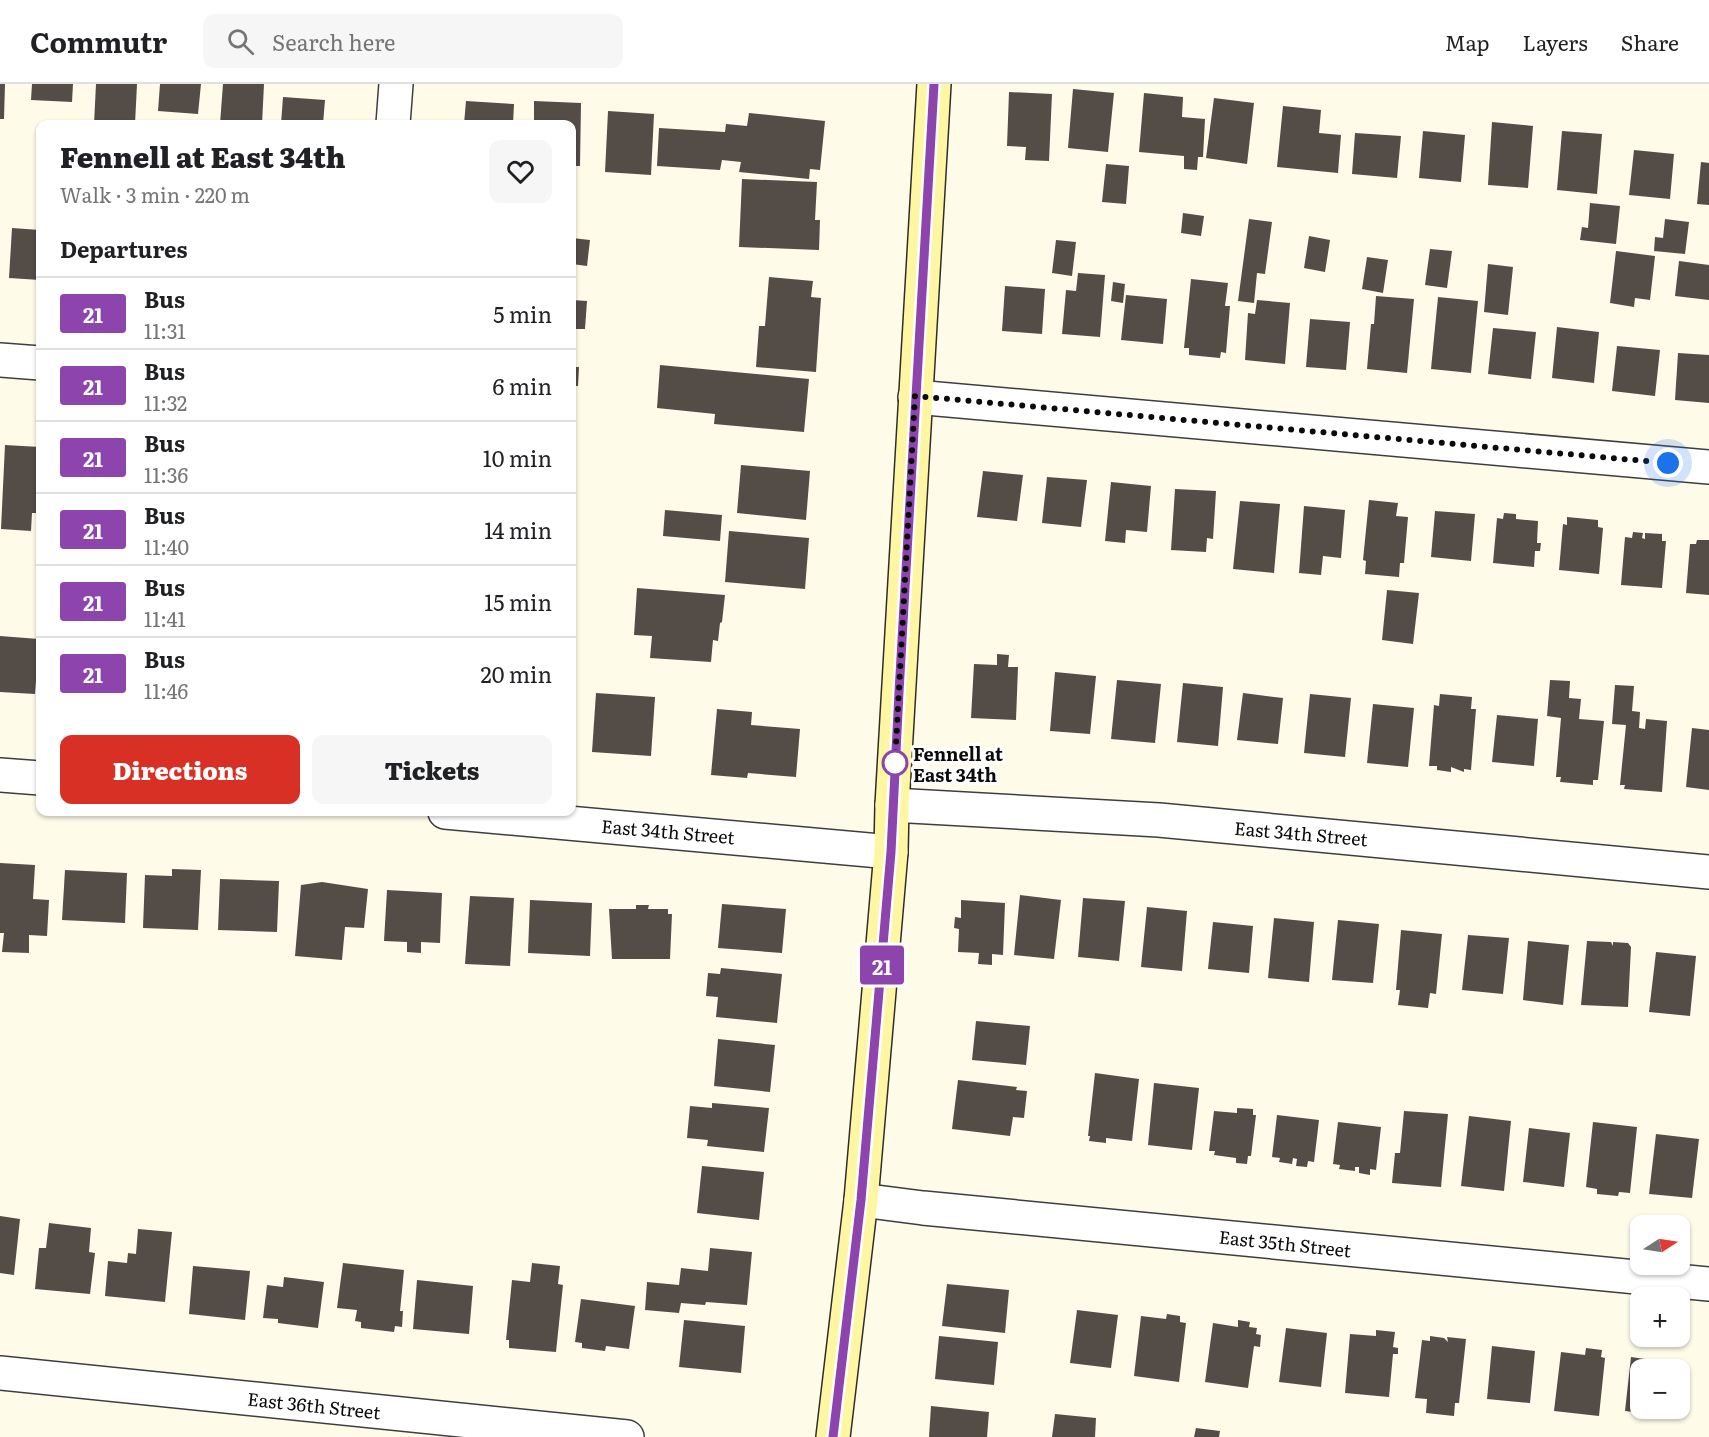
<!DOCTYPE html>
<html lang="en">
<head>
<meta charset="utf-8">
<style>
	:root { --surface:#fff; --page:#f6f6f6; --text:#202124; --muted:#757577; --line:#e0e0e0; --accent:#d93025 }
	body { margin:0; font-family:Literata,serif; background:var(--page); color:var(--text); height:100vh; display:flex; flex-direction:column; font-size:22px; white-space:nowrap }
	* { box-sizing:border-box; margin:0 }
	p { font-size:20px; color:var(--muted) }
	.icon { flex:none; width:33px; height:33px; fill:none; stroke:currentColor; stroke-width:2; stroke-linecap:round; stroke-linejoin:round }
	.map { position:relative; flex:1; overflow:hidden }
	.panel { position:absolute; left:36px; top:36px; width:540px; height:696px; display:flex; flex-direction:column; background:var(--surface); border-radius:12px; box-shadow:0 2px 4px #0004 }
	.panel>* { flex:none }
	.badge { padding:0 12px; border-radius:4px; font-size:21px; line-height:39px }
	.needle { width:39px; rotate:78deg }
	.controls { position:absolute; left:1630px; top:1131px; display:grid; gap:12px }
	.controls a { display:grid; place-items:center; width:60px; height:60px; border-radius:12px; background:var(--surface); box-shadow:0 2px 4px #0004; font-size:30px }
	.you { position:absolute; width:30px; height:30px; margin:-15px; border:4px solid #fff; border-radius:50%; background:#1a73e8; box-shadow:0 0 0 9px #1a73e833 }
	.map>.badge { position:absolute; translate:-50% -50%; box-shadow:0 0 0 3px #fff }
	h2 { padding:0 24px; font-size:22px; line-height:54px }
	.round { display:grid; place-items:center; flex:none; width:63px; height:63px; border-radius:12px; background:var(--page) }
	.summary { display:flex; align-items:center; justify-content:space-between; height:102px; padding:0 24px }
	h1 { font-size:28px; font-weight:800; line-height:45px }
	.cta { display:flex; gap:12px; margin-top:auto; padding:12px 24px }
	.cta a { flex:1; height:69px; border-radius:12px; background:var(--accent); color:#fff; font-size:24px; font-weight:800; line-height:69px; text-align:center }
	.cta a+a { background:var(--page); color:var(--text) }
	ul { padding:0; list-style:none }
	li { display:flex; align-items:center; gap:18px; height:72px; padding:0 24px; border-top:2px solid var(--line) }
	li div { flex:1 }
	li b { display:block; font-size:22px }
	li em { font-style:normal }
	li .badge { min-width:66px; font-weight:700; text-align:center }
	header { display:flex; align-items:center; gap:36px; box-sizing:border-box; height:84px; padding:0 30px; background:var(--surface); border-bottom:2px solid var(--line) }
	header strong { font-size:28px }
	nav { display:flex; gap:33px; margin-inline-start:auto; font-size:21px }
	.search { width:420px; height:54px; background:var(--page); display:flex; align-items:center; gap:15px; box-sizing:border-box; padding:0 21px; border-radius:12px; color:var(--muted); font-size:22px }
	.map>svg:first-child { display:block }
	.building { fill:#544c47 }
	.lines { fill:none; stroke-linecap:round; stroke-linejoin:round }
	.minor-casing { stroke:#3e3e3e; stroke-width:36 }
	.secondary-casing { stroke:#2d2d2d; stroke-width:36 }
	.minor { stroke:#fff; stroke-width:33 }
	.secondary { stroke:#fff6a4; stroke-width:33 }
	.line-casing { stroke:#fff; stroke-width:14 }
	.line { stroke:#8e44ad; stroke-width:9 }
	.walk { stroke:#0b0b0b; stroke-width:6; stroke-dasharray:0 10.8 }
	.stop-dot { fill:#fff; stroke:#8e44ad; stroke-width:3 }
	.labels { text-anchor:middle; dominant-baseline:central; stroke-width:6; stroke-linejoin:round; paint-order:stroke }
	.stop-label { font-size:18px; font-weight:bold; fill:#0b0b0b; stroke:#fff; text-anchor:start }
	.street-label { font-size:18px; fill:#0b0b0b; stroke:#fff }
</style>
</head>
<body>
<header>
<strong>Commutr</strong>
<div class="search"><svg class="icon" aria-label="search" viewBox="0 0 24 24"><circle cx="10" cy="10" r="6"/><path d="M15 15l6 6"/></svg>Search here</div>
<nav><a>Map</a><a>Layers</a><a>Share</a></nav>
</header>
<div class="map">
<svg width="1709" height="1353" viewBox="0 0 1709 1353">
	<rect width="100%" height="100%" fill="#fffbe9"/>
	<g class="building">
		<path d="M0,0H5L4,35H0Z"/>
		<path d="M32,0H73L72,18L31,16Z"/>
		<path d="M96,0H137L135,40H94Z"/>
		<path d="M160,0H201L198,30L158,27Z"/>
		<path d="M223,0H264L262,40H220Z"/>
		<path d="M1073,5L1114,9L1108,68L1068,64Z"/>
		<path d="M1009,8L1052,10L1049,77L1025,76L1026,63L1007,62Z"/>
		<path d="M1144,9L1183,13L1182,33L1205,35L1203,73H1198L1197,86L1184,85V72L1139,68Z"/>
		<path d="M283,13L325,16L323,40H281Z"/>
		<path d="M1214,14L1254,19L1247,80L1206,74Z"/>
		<path d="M466,17L514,20L513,40H464Z"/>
		<path d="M534,17L581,19L580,82H572V40H534Z"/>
		<path d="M1283,22L1321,26L1319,49L1341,51L1338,89L1277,83Z"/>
		<path d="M608,27L654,30L651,91L605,88Z"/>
		<path d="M749,29L825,37L820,86L810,85L809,95L739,88L741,78L722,76L720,86L657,82L659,44L725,48L726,40L747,42Z"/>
		<path d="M1492,38L1533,42L1528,104L1488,101Z"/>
		<path d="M1423,47L1465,51L1461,98L1419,94Z"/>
		<path d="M1562,47L1602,50L1597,110L1557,106Z"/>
		<path d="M1355,49L1401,52L1397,94L1352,90Z"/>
		<path d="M1634,66L1674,70L1670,115L1629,111Z"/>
		<path d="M1701,78L1709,79V121L1697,120Z"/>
		<path d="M1106,80L1129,82L1126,120L1102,118Z"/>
		<path d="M742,95L817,98L815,136H820L819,166L739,163Z"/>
		<path d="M1590,119L1620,122L1616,160L1580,156L1582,143L1588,144Z"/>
		<path d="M1183,129L1204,132L1201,152L1181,149Z"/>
		<path d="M1249,135L1272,138L1265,190L1257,189L1254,219L1238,217Z"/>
		<path d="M1665,135L1689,138L1685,170L1654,167L1655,153L1663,154Z"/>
		<path d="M12,144L40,146V196L9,194Z"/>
		<path d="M1309,152L1330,156L1325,188L1304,184Z"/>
		<path d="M572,154L590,156L587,182L572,180Z"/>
		<path d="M1056,156L1076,158L1072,192L1052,189Z"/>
		<path d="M1430,165L1452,167L1447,204L1425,201Z"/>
		<path d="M1616,167L1655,172L1650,216L1635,214L1634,223L1610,219Z"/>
		<path d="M1367,173L1388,176L1383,209L1362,205Z"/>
		<path d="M1679,177L1709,181V216L1675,212Z"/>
		<path d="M1488,180L1513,183L1508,231L1484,228Z"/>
		<path d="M1078,189L1105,191L1100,253L1062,250L1066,206L1076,207Z"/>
		<path d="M769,193L813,197L811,213L821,214L816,288L756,283L759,242H765Z"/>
		<path d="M1191,195L1228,199L1225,222H1230L1226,269L1221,268L1220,274L1189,271V264H1184Z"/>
		<path d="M1113,198L1125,200L1123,219L1111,217Z"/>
		<path d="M1005,202L1045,205L1042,250L1002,247Z"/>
		<path d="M1126,211L1167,215L1163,260L1121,256Z"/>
		<path d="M1376,212L1414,215L1407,289L1367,285L1371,240H1374Z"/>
		<path d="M1438,213L1478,217L1471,289L1431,285Z"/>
		<path d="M572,216L587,217L585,245H572Z"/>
		<path d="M1257,216L1290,219L1285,280L1245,276L1248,229L1255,230Z"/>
		<path d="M1310,235L1350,238L1346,286L1306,283Z"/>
		<path d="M1557,243L1599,248L1594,299L1552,294Z"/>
		<path d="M1493,244L1536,248L1531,295L1488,290Z"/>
		<path d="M1617,262L1660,266L1655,312L1612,307Z"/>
		<path d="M1678,269L1709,271V319L1675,316Z"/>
		<path d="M660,281L809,295L804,348L714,340L715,330L657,324Z"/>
		<path d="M572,283H579L578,302H572Z"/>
		<path d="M5,361L40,363V429H32L31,447L1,445Z"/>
		<path d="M741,381L810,387L806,436L737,429Z"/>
		<path d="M983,387L1023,391L1017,437L977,433Z"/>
		<path d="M1047,393L1087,396L1081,443L1042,439Z"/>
		<path d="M1111,398L1151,402L1147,448L1126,446L1125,459L1105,457Z"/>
		<path d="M1175,405L1216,407L1213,455L1207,454L1206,468L1171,466Z"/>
		<path d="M1369,416L1398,419L1396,432L1408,433L1404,479H1400L1399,493L1365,490L1366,477L1363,476Z"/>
		<path d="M1240,417L1280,420L1274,489L1233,485Z"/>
		<path d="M1304,422L1345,426L1341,474L1323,472L1321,491L1299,489Z"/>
		<path d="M665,426L722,431L720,457L663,452Z"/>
		<path d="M1435,427L1475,430L1471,477L1431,473Z"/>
		<path d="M1504,429L1516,430V435L1538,437L1537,459H1541L1540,467H1535L1534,483L1493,479L1497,434L1503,435Z"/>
		<path d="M1567,433L1598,436V443L1603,444L1599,490L1559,486L1563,440L1567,441Z"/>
		<path d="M729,447L809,454L805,505L725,498Z"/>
		<path d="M1633,448L1643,449L1642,454L1645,455V449L1662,450V457H1666L1662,504L1621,501L1625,453L1632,454Z"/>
		<path d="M1697,456H1709V511L1686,509L1690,460H1696Z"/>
		<path d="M637,504L725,511L722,538L720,539L718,557L713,556L711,578L650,574L652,552L634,551Z"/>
		<path d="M1387,506L1419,509L1413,560L1382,556Z"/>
		<path d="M0,552L39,555L35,610L0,608Z"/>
		<path d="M997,570L1009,571L1008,583H1018L1016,636L971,634L974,580L997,581Z"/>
		<path d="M1055,588L1096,592L1090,650L1050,647Z"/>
		<path d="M1117,596L1161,600L1155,659L1111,655Z"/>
		<path d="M1550,596L1570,597L1569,614L1581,615L1579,635L1604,637L1598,696H1593V701L1560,698L1561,693H1556L1561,634L1547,632Z"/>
		<path d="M1183,599L1223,603L1218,662L1177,658Z"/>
		<path d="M1615,601L1634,602L1632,627L1640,628L1639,644L1645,645L1646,635L1667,637L1662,708L1624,705L1625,701H1620L1626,641L1612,640Z"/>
		<path d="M596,609L655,613L651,672L592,668Z"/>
		<path d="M1243,609L1283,614L1278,660L1237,656Z"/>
		<path d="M1310,610L1351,614L1345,673L1304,669Z"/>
		<path d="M1440,610L1472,613L1471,625H1476L1471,686L1464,685V688L1451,683V688L1437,686V682H1429L1434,621L1439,622Z"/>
		<path d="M1373,620L1414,624L1408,683L1367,679Z"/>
		<path d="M717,625L752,628L751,641L800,645L796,693L748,689L747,694L711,691Z"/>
		<path d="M1497,631L1538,635L1534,682L1492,678Z"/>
		<path d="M1692,644L1709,646V706L1686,703Z"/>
		<path d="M0,779L35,781L33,815L49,816L47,852L29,851V869L2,868L4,849H0Z"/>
		<path d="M172,785L201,786L198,846L143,844L145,791L172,792Z"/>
		<path d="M65,786L127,789L125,839L62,836Z"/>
		<path d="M220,795L279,797L277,848L218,846Z"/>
		<path d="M322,798L368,805L364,844L345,843L342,876L295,872L301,801Z"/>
		<path d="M387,806L442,809L440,859L421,858V869L407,868V858L384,857Z"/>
		<path d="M1020,811L1061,816L1054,875L1014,871Z"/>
		<path d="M470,812L514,814L510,882L465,880Z"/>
		<path d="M1083,814L1125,817L1119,877L1078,873Z"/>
		<path d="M530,816L592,819L590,872L528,869Z"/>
		<path d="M961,816L1005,819L1003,871L992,870V881L978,880L979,869L958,868L959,845L954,844L955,833L961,834Z"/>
		<path d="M722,820L786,825L782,869L718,864Z"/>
		<path d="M636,821H649L648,825H668V830H672L670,875H612L609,825H636Z"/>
		<path d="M1147,823L1187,827L1182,887L1141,883Z"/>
		<path d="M1274,834L1314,838L1309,898L1268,894Z"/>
		<path d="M1338,836L1379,840L1373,899L1332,896Z"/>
		<path d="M1213,838L1253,842L1249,889L1208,885Z"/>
		<path d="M1401,846L1442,850L1436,910L1430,909L1428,924L1398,921L1400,906H1396Z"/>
		<path d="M1468,851L1509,854L1503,910L1462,906Z"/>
		<path d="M1528,857L1569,861L1563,921L1523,916Z"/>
		<path d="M1587,857L1611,858L1613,862V858L1628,859L1631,863L1628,923L1581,921Z"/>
		<path d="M1656,868L1696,872L1690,932L1649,928Z"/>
		<path d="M721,884L782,890L777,939L716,933L718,913L706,912L708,889L720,890Z"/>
		<path d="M976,937L1030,942L1026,981L972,976Z"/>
		<path d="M718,955L775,961L770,1008L714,1002Z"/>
		<path d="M1095,989L1139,995L1132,1057L1106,1054V1059L1089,1057L1090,1052H1088Z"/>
		<path d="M958,996L1017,1003L1016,1006L1027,1007L1024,1034L1013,1033L1010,1052L952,1045Z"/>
		<path d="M1154,999L1199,1004L1192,1066L1148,1061Z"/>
		<path d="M712,1019L769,1024L764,1068L707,1062L708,1056L687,1054L690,1022L712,1024Z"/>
		<path d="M1237,1024L1253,1025V1031H1256L1251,1072H1248L1247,1080L1236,1079V1074L1214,1071L1215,1067H1209L1214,1027L1237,1029Z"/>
		<path d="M1404,1027L1448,1030L1441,1103L1392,1099L1395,1069H1400Z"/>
		<path d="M1277,1031L1319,1036L1314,1078L1308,1077L1307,1083L1296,1082L1297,1075L1293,1074L1292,1080L1279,1078L1280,1074L1272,1073Z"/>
		<path d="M1469,1032L1511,1037L1504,1107L1461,1102Z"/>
		<path d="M1338,1038L1381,1043L1376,1086L1370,1085V1091L1359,1089V1083H1355V1087L1339,1085L1340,1081L1333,1080Z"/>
		<path d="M1593,1038L1637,1043L1630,1109L1619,1108L1618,1112L1597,1110V1105L1586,1103Z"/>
		<path d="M1529,1044L1570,1049L1564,1103L1523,1098Z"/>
		<path d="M1656,1050L1699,1055L1692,1114L1649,1110Z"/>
		<path d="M702,1082L764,1088L759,1136L697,1129Z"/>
		<path d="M0,1132L20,1135L14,1191L0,1189Z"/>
		<path d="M49,1139L91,1144L89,1168L95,1169L90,1210L35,1205L39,1164H46Z"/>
		<path d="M138,1145L172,1148L165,1218L105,1212L108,1177L127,1179L128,1169L136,1170Z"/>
		<path d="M710,1164L752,1168L747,1221L706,1218L705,1221L681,1219L679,1229L645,1226L647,1198L679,1201L681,1184L708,1187Z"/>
		<path d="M343,1179L404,1186L400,1227H403L402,1243L395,1242L394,1248L361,1244V1238L355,1237L357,1226L337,1224Z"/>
		<path d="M532,1179L560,1182L558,1200L563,1201L556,1268L509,1264V1256H506L512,1196L530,1198Z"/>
		<path d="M193,1182L250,1187L245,1236L189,1230Z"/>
		<path d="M284,1193L324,1198L318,1244L278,1239V1235L263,1234L267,1201L283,1203Z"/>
		<path d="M417,1196L473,1202L469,1250L413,1245Z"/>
		<path d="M947,1200L1009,1206L1005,1249L942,1242Z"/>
		<path d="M581,1215L635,1222L629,1265L606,1262L605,1267L582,1264V1259L575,1258Z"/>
		<path d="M1077,1226L1118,1231L1111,1284L1070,1279Z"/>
		<path d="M1167,1230L1180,1232V1238L1186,1239L1179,1298L1134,1292L1141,1232L1166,1235Z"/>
		<path d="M684,1236L745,1242L741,1289L679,1283Z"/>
		<path d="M1238,1236L1250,1238L1249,1243L1257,1244L1256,1250L1261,1251L1260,1263L1254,1262L1248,1304L1205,1298L1213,1239L1238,1243Z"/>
		<path d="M1286,1244L1327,1249L1321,1303L1279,1298Z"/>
		<path d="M1376,1246L1395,1248L1393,1263L1398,1264V1270H1393L1389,1313L1345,1309L1350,1250L1376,1252Z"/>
		<path d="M939,1252L998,1258L994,1301L935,1295Z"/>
		<path d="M1430,1252L1444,1254L1448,1258L1447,1253L1466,1255L1459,1319H1455L1454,1332L1426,1329L1427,1315L1415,1314L1422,1256L1430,1257Z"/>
		<path d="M1492,1262L1535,1267L1530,1319L1487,1315Z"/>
		<path d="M1586,1264L1602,1266L1601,1273L1605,1274L1599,1332L1554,1327L1561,1268L1585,1271Z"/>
		<path d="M1631,1273L1673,1279V1286H1641V1324H1668L1667,1332L1625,1327Z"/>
		<path d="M931,1322L989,1328L987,1353H929Z"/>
		<path d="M1055,1330L1096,1334L1095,1353H1052Z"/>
		<path d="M1196,1344L1220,1347L1219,1353H1194Z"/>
	</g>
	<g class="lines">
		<defs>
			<g id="minor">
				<path d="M393,40L396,0"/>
				<path d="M0,276L40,279"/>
				<path d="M915,313L1709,383"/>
				<path d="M0,691L40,694"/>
				<path d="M892,721L1159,736L1709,788"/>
				<path d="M445,728L891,768"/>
				<path d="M861,1116L923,1124L1709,1200"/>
				<path d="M0,1289L627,1353"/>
			</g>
			<path id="secondary" d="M833,1353L861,1116L891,768L892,721L934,0"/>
		</defs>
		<use href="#minor" class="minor-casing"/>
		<use href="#secondary" class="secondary-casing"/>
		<use href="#minor" class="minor"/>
		<use href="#secondary" class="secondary"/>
	</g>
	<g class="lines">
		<defs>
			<path id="line" d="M833,1353L861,1116L891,768L899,608L934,0"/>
		</defs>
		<use href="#line" class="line-casing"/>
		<use href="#line" class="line"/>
		<path class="walk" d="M895,679L915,312L1668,379"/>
	</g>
	<circle class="stop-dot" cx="895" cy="679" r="12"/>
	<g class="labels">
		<g class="stop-label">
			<text x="913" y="669">Fennell at<tspan x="913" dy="21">East 34th</tspan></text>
		</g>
		<g class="street-label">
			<text transform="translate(668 747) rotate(5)">East 34th Street</text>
			<text transform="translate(1301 749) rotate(5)">East 34th Street</text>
			<text transform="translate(1285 1159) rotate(6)">East 35th Street</text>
			<text transform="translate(314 1321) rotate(6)">East 36th Street</text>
		</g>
	</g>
</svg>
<div class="controls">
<a><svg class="needle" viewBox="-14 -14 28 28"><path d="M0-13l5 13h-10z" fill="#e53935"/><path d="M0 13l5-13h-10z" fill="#757577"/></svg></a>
<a>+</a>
<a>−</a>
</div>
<div class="you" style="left:1668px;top:379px"></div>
<b class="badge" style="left:882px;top:881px;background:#8e44ad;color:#fff">21</b>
<section class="panel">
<div class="summary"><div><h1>Fennell at East 34th</h1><p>Walk · 3 min · 220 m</p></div><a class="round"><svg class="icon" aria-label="heart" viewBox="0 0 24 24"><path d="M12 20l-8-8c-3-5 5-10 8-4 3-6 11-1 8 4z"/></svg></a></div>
<h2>Departures</h2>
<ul>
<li><span class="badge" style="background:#8e44ad;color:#fff">21</span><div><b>Bus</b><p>11:31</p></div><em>5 min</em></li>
<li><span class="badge" style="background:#8e44ad;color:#fff">21</span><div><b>Bus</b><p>11:32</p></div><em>6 min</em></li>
<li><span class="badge" style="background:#8e44ad;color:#fff">21</span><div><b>Bus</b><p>11:36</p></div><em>10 min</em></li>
<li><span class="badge" style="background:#8e44ad;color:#fff">21</span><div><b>Bus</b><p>11:40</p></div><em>14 min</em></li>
<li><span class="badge" style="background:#8e44ad;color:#fff">21</span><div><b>Bus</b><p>11:41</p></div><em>15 min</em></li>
<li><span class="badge" style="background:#8e44ad;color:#fff">21</span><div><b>Bus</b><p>11:46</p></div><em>20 min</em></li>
</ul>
<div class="cta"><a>Directions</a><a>Tickets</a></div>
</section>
</div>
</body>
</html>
